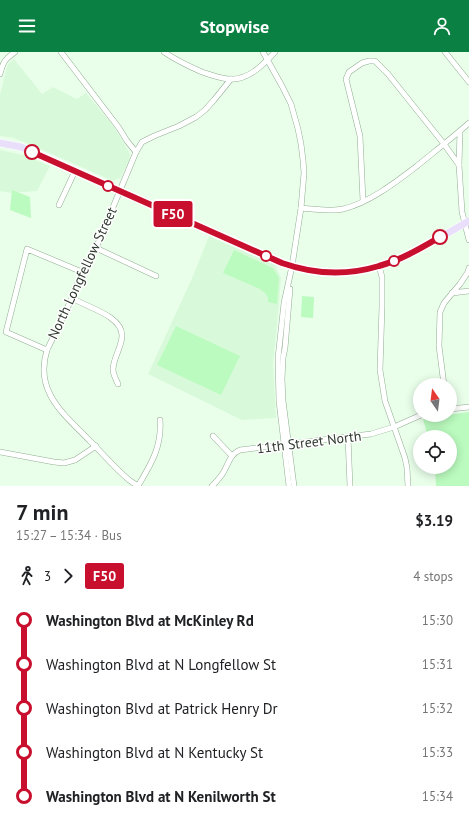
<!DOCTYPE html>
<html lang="en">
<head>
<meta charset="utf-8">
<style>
	:root { --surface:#fff; --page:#f6f6f6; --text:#202124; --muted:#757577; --accent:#0b8043 }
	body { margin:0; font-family:"PT Sans",sans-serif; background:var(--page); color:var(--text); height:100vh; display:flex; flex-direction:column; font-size:15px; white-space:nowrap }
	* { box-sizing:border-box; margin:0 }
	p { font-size:13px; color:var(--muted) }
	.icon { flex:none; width:22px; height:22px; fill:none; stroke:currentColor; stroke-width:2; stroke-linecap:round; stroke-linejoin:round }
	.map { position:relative; height:434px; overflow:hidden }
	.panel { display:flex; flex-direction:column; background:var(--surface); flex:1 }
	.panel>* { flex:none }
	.badge { padding:0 8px; border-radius:3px; font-size:14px; line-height:26px }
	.needle { width:26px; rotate:346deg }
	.buttons { position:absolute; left:413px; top:326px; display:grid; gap:8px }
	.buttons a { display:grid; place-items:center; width:44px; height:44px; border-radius:50%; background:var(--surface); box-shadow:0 2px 10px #0003; font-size:20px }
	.map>.badge { position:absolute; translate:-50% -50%; box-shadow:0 0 0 2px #fff }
	.legs { display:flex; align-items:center; gap:6px; height:44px; padding:0 16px; font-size:13px }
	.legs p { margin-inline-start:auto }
	.headline { display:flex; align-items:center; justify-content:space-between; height:68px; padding:0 16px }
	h1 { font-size:22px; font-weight:800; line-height:30px }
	ul { padding:0 16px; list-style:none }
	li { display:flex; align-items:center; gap:14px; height:44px; font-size:15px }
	li i { display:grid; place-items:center; width:6px; height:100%; margin:0 5px; background:currentColor }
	li i::after { content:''; width:10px; height:10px; margin:-5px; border:3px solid; border-radius:50%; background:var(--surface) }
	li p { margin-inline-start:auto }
	li:first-child i { background:linear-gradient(#0000 50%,currentColor 0) }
	li:last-child i { background:linear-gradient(currentColor 50%,#0000 0) }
	header { display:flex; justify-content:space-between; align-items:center; height:52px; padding:0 16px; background:var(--accent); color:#fff; font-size:18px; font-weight:800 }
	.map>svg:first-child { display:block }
	.built { fill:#d9fada }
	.green { fill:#bbfbbf }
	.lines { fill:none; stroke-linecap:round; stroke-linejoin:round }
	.minor-casing { stroke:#93ac94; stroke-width:6 }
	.major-casing { stroke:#fff; stroke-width:8 }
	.minor { stroke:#fff; stroke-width:5 }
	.major { stroke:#e9dffb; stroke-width:7 }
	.line-1-casing { stroke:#fff; stroke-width:9 }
	.line-1 { stroke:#c8102e; stroke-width:6 }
	.stop-1-dot { fill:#fff; stroke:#c8102e; stroke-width:2 }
	.labels { text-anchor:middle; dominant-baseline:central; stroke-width:3; stroke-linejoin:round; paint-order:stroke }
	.street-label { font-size:14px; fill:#303a30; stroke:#fff }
</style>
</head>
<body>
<header><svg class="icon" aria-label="menu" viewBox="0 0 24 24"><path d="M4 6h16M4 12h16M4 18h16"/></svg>Stopwise<svg class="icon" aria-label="person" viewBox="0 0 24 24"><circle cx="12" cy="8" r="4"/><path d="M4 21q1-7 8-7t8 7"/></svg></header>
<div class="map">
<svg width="469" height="434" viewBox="0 0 469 434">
	<rect width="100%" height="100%" fill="#e9ffea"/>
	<g class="built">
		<path d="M14,7L42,42L53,35L77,47L86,41L114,75L129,100L130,104L129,108L120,127L118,126L116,128H111L22,89L15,87V86L0,84V43L7,15L9,11Z"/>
		<path d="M0,98L23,103L50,114L37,139L11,141L0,139Z"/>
		<path d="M209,184L275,213L281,226L279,253L273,312L276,366L242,368L148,322L193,224Z"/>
	</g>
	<g class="green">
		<path d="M12,138L30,145L31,166L10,158Z"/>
		<path d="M234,198L273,216L279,226L277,252L268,250V246L266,242L260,237L223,221Z"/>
		<path d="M302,244L314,245L313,266L301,265Z"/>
		<path d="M176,274L240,304L221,343L157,313Z"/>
		<path d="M469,360V434H436L435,415H450V385H428L423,367L434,365Z"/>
	</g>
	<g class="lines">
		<defs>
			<g id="minor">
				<path d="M61,0L119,76L127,89L136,100L96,196L82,220L72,246L47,298C34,340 64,362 90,389C103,402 115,416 129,428L138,434"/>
				<path d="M164,0C176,8 188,14 202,20C211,23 219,26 228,27C248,29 263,13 275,0"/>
				<path d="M263,0L282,34L291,52L298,77L301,92L303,108L304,121L301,156L292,214L284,251L278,306L279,349L289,434"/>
				<path d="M445,0L469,30"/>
				<path d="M0,22C3,10 5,7 15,0"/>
				<path d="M136,100L142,90L154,84L179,74L196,65L205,58L214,48L231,27"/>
				<path d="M459,113L460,79"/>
				<path d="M363,149L360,84L346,27L349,20L362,11L369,9H375L388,22L444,92L459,113L462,160L469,188"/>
				<path d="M59,153L75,119"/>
				<path d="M301,156C315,157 329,160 343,157C369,151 396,130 417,114C434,100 452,86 469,71"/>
				<path d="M96,196L156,224"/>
				<path d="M379,214L382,225V254L380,318L385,349L405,406L407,416L408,434"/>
				<path d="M290,237L285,296L283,306L282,327L283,349L294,434"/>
				<path d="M452,241L469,239"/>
				<path d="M72,246C84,253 100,258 111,266C134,283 114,298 113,317C113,323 116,327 118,332"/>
				<path d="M47,298L6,280L27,197L82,220"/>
				<path d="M444,333L439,294L440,260L444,251L460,232L468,220L469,216"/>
				<path d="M450,357L469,355"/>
				<path d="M213,384L232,404"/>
				<path d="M348,385L350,434"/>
				<path d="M0,400L54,410L64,411L75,408L96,394"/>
				<path d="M138,434C151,412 162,395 160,368"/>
				<path d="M212,434C216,430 220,426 223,421C228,413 230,402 240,398L371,382L394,375L421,363"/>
			</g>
			<path id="major" d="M0,91L21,95L38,102L282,211C318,223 356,224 393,209C419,199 444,183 469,169"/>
		</defs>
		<use href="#minor" class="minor-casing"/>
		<use href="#major" class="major-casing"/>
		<use href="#minor" class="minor"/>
		<use href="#major" class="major"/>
	</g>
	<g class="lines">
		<defs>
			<path id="line-1" d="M32,100L282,211C313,222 346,224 379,214C401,208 421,196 440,185"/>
		</defs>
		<use href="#line-1" class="line-1-casing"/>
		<use href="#line-1" class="line-1"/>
	</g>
	<g class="stop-1-dot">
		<circle cx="32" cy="100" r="7"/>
		<circle cx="108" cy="134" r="5"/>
		<circle cx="440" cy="185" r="7"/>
		<circle cx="266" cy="204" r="5"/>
		<circle cx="394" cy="209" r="5"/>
	</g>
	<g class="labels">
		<g class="street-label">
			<text transform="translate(82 221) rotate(-65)">North Longfellow Street</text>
			<text transform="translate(309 390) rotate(-7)">11th Street North</text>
		</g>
	</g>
</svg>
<div class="buttons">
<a><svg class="needle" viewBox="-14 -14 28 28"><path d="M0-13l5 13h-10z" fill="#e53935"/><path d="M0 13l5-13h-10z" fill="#757577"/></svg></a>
<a><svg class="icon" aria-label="locate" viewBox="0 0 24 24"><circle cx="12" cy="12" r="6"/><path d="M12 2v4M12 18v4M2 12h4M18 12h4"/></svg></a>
</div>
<b class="badge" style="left:173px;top:162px;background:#c8102e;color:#fff">F50</b>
</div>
<section class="panel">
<div class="headline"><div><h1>7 min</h1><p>15:27 – 15:34 · Bus</p></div><b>$3.19</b></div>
<div class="legs"><svg class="icon" aria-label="walk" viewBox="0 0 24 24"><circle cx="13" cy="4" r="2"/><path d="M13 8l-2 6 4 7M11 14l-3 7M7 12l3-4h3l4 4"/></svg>3<svg class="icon" aria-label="forward" viewBox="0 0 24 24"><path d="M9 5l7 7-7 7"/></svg><b class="badge" style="background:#c8102e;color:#fff">F50</b><p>4 stops</p></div>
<ul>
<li><i style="color:#c8102e"></i><b>Washington Blvd at McKinley Rd</b><p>15:30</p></li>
<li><i style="color:#c8102e"></i><span>Washington Blvd at N Longfellow St</span><p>15:31</p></li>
<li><i style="color:#c8102e"></i><span>Washington Blvd at Patrick Henry Dr</span><p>15:32</p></li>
<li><i style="color:#c8102e"></i><span>Washington Blvd at N Kentucky St</span><p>15:33</p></li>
<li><i style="color:#c8102e"></i><b>Washington Blvd at N Kenilworth St</b><p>15:34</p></li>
</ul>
</section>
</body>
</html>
